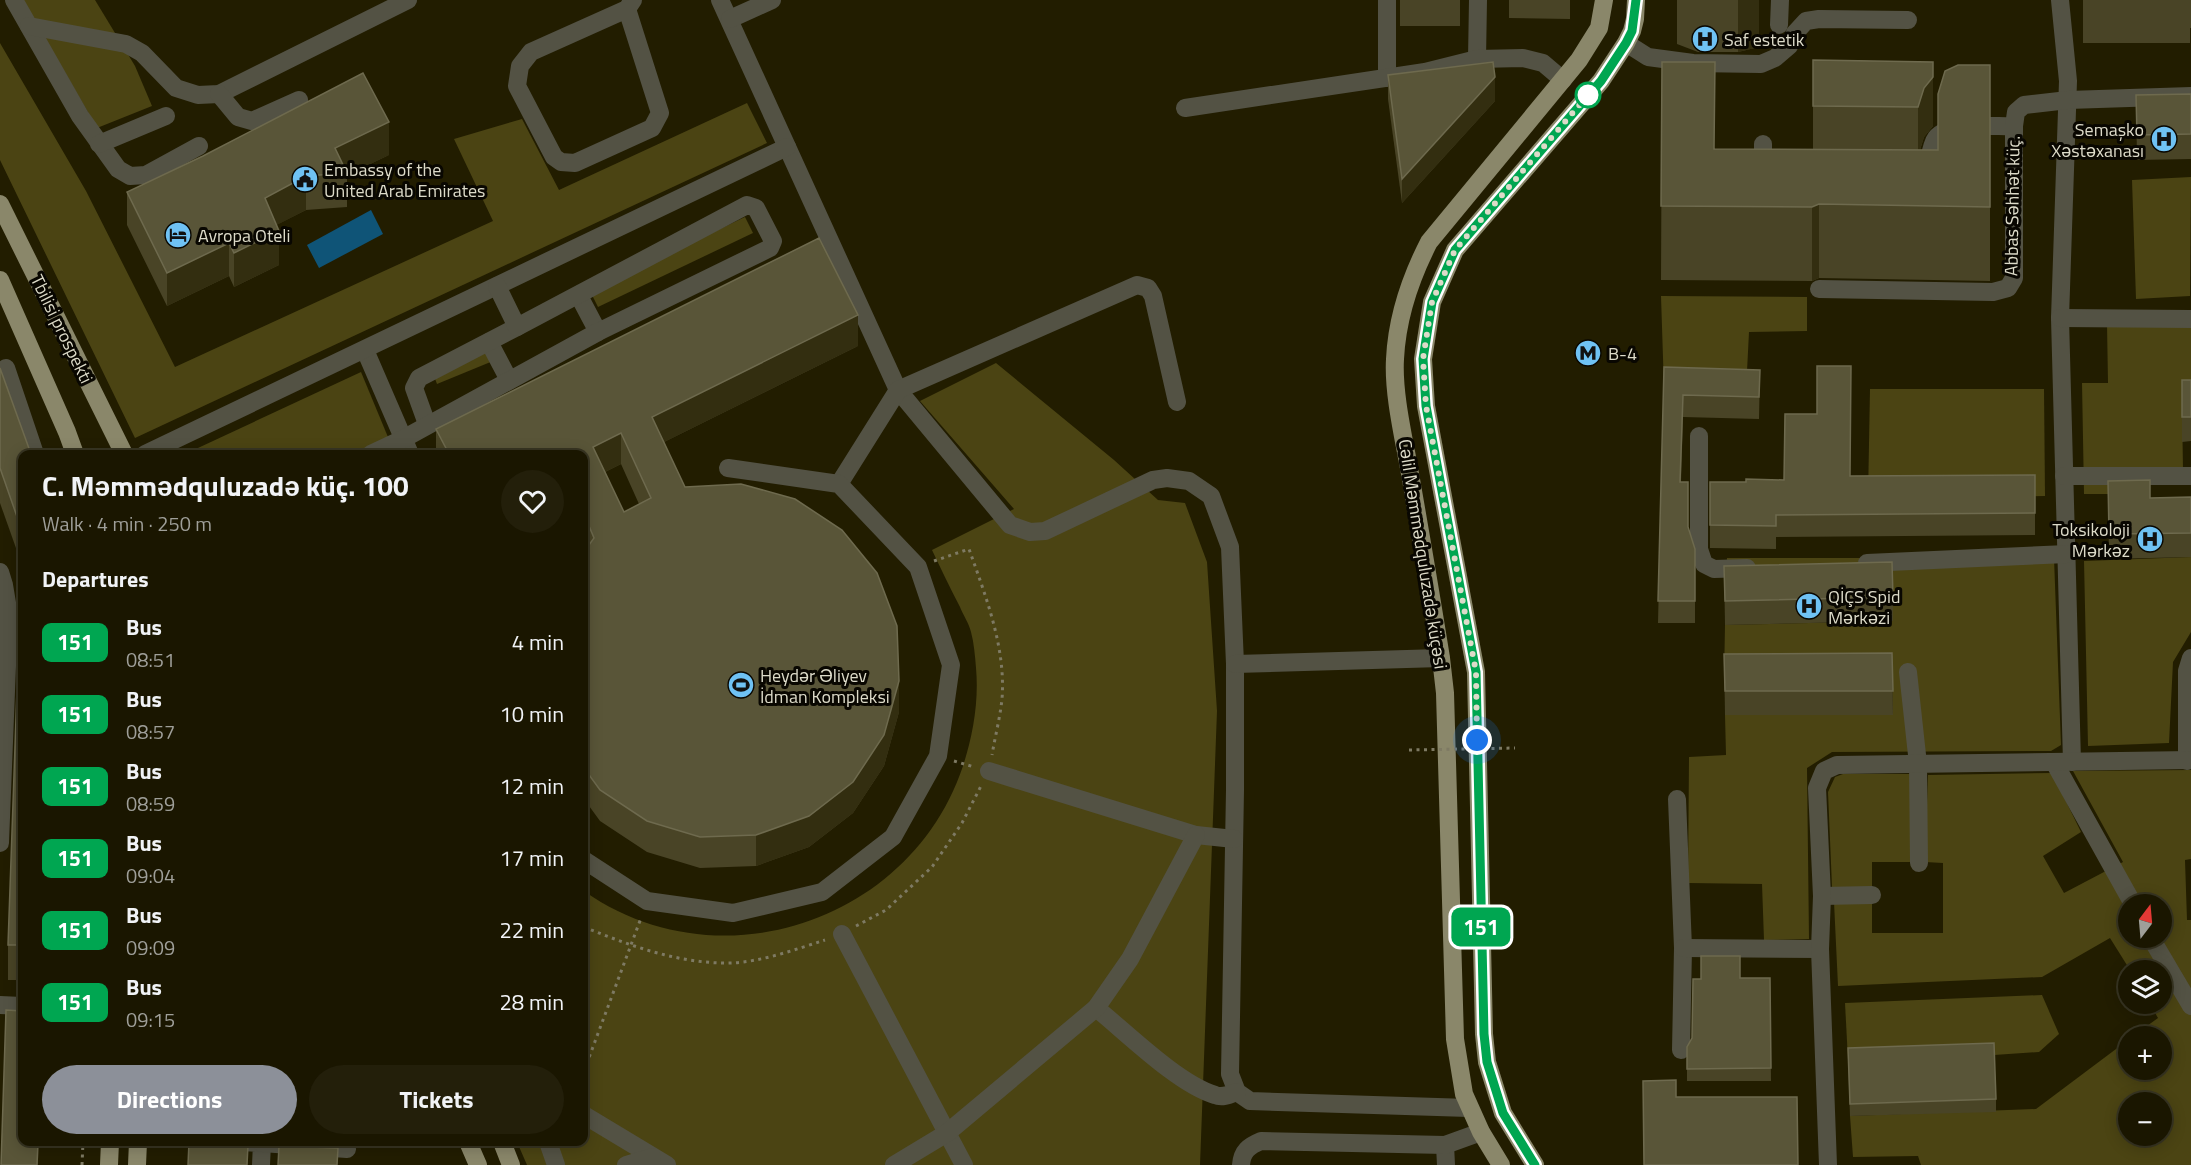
<!DOCTYPE html>
<html lang="en">
<head>
<meta charset="utf-8">
<style>
	:root { --surface:#1a1600; --page:#231f0a; --text:#f1f3f6; --muted:#9f9f99; --line:#383522; --accent:#8c9099 }
	body { margin:0; font-family:"Titillium Web",sans-serif; background:var(--page); color:var(--text); height:100vh; display:flex; flex-direction:column; font-size:22px; white-space:nowrap }
	* { box-sizing:border-box; margin:0 }
	p { font-size:20px; color:var(--muted) }
	.icon { flex:none; width:33px; height:33px; fill:none; stroke:currentColor; stroke-width:2; stroke-linecap:round; stroke-linejoin:round }
	.map { position:relative; flex:1; overflow:hidden }
	.sheet { position:absolute; left:18px; top:450px; width:570px; height:696px; display:flex; flex-direction:column; background:var(--surface); border-radius:12px; box-shadow:0 3px 15px #0003,0 0 0 2px var(--line) }
	.sheet>* { flex:none }
	.badge { padding:0 12px; border-radius:9px; font-size:21px; line-height:39px }
	.needle { width:39px; rotate:16deg }
	.tools { position:absolute; left:2118px; top:894px; display:grid; gap:12px }
	.tools a { display:grid; place-items:center; width:54px; height:54px; border-radius:50%; background:var(--surface); box-shadow:0 3px 15px #0003,0 0 0 2px var(--line); font-size:30px }
	.you { position:absolute; width:30px; height:30px; margin:-15px; border:4px solid #fff; border-radius:50%; background:#1a73e8; box-shadow:0 0 0 9px #1a73e833 }
	.map>.badge { position:absolute; translate:-50% -50%; box-shadow:0 0 0 3px #fff }
	h2 { padding:0 24px; font-size:22px; line-height:54px }
	.round { display:grid; place-items:center; flex:none; width:63px; height:63px; border-radius:32px; background:var(--page) }
	.head { display:flex; align-items:center; justify-content:space-between; height:102px; padding:0 24px }
	h1 { font-size:28px; font-weight:700; line-height:45px }
	.cta { display:flex; gap:12px; margin-top:auto; padding:12px 24px }
	.cta a { flex:1; height:69px; border-radius:36px; background:var(--accent); color:#fff; font-size:24px; font-weight:700; line-height:69px; text-align:center }
	.cta a+a { background:var(--page); color:var(--text) }
	ul { padding:0; list-style:none }
	li { display:flex; align-items:center; gap:18px; height:72px; padding:0 24px }
	li div { flex:1 }
	li b { display:block; font-size:22px }
	li em { font-style:normal }
	li .badge { min-width:66px; font-weight:700; text-align:center }
	.map>svg:first-child { display:block }
	.green { fill:#4b4413; fill-rule:evenodd }
	.water { fill:#0f5477 }
	.lines { fill:none; stroke-linecap:round; stroke-linejoin:round }
	.path { stroke:#7e7a63; stroke-width:3; stroke-dasharray:3 4.5; stroke-linecap:butt }
	.minor { stroke:#535244; stroke-width:18 }
	.major { stroke:#8a876a; stroke-width:18 }
	.path-bridge { stroke:#7e7a63; stroke-width:3; stroke-dasharray:3 4.5; stroke-linecap:butt }
	.wall { fill:#494426; fill-rule:evenodd }
	.shaded-wall { fill:#332e10 }
	.building { fill:#595538; stroke:#6e6a4e; stroke-width:1.5; fill-rule:evenodd }
	.line-casing { stroke:#fff; stroke-width:14 }
	.line { stroke:#00a651; stroke-width:9 }
	.walk { stroke:#dddbc9; stroke-width:6; stroke-dasharray:0 10.8 }
	.stop-dot { fill:#fff; stroke:#00a651; stroke-width:3 }
	.labels { text-anchor:middle; dominant-baseline:central; stroke-width:6; stroke-linejoin:round; paint-order:stroke }
	.poi-label { font-size:18px; fill:#dddbc9; stroke:#090701; text-anchor:start }
	.street-label { font-size:18px; fill:#dddbc9; stroke:#090701 }
</style>
</head>
<body>
<div class="map">
<svg width="2191" height="1165" viewBox="0 0 2191 1165">
	<rect width="100%" height="100%" fill="#221d00"/>
	<g class="green">
		<path d="M23,0H95L135,66L152,106L97,128Z"/>
		<path d="M0,43L86,191L175,367L493,221L454,139L522,119L559,190L747,103L767,143L135,438L0,160Z"/>
		<path d="M2191,177L2190,296L2136,299L2132,180Z"/>
		<path d="M745,217L753,233L598,307L590,291Z"/>
		<path d="M1661,296L1807,297V331L1749,332L1746,391L1664,389Z"/>
		<path d="M2191,322V404L2182,405L2183,470L2109,494H2084L2082,383H2108L2107,324Z"/>
		<path d="M486,344L493,361L437,384L431,368Z"/>
		<path d="M996,363L1114,460L1158,500L1185,503L1207,562L1217,711L1200,1165H527L517,1142H584V891C718,986 911,922 963,766C973,735 979,701 976,668C975,656 974,643 971,632C969,623 963,615 960,607C950,588 941,569 932,550L1014,509L920,401Z"/>
		<path d="M361,372L395,454H185Z"/>
		<path d="M1870,389H2044L2045,496L1868,498Z"/>
		<path d="M2191,557V632L2173,662L2169,743L2088,746L2084,561Z"/>
		<path d="M1727,558H2054L2061,745L2051,751L1832,752L1807,768L1809,939L1764,940L1762,884L1688,883L1689,757L1726,755L1725,715L1893,714L1892,678H1724L1725,625L1892,621L1724,590Z"/>
		<path d="M2191,770V859L2185,860L2187,920H2191V1165H1921L1918,1156L1853,1157L1850,1116L2036,1109L2128,1040V1070H2162V1036H2133L2158,1018L2150,1004H2162V970H2130L2110,938L2042,977L1838,986L1834,902H1872V933H1943V863L1925,862L1928,775L2052,773L2081,832L2043,856L2064,893L2123,862L2073,771ZM2128,904H2162V938H2128ZM2128,1102H2162V1136H2128Z"/>
		<path d="M1843,774H1912L1911,862H1872V888L1832,887L1828,792L1835,777Z"/>
		<path d="M2042,995L2059,1034L2039,1052L1994,1055L1848,1060L1845,1003Z"/>
	</g>
	<path class="water" d="M371,210L383,234L319,268L307,245Z"/>
	<g class="lines">
		<g class="path">
			<path d="M934,561L969,549C986,597 1006,648 1002,699C1000,718 995,737 992,755"/>
			<path d="M954,761L974,767"/>
			<path d="M856,926L886,910L932,867L962,823L981,786"/>
			<path d="M584,927C631,946 679,964 731,963C761,962 797,949 825,940"/>
			<path d="M584,1071L641,918"/>
			<path d="M82,1165L83,1142"/>
		</g>
		<g class="minor">
			<path d="M14,0L80,116L118,169L130,176L146,175L199,146"/>
			<path d="M720,0L898,390L1010,525L1030,532L1045,531L1153,480L1167,478L1189,481L1211,496L1230,547L1235,664V790L1230,1074L1237,1092L1250,1101L1469,1108"/>
			<path d="M2060,0L2068,81L2060,318L2072,762"/>
			<path d="M627,9L660,113L652,128L575,163L561,162L554,157L517,86L520,66L531,52L627,9L633,0"/>
			<path d="M730,19L772,0"/>
			<path d="M1779,25L1780,0"/>
			<path d="M29,26L126,44L142,53L176,88L198,95L219,94L408,0"/>
			<path d="M1626,43L1648,57L1693,63L1761,64L1775,58L1789,46L1795,33L1806,21L1819,19L1908,20"/>
			<path d="M1477,59L1478,0"/>
			<path d="M1387,78V0"/>
			<path d="M219,94L238,117L252,121L299,100"/>
			<path d="M1185,108L1425,72L1477,59L1523,58L1543,63L1563,80"/>
			<path d="M99,144L166,116"/>
			<path d="M1763,173V144"/>
			<path d="M1926,174C1929,164 1930,146 1936,138C1948,122 1995,127 2014,126"/>
			<path d="M1819,289L1993,292L2008,288L2014,278V126L2016,112L2024,105L2068,100L2191,96"/>
			<path d="M579,296L598,332"/>
			<path d="M2060,318L2191,319"/>
			<path d="M489,342L509,380"/>
			<path d="M365,350L410,454"/>
			<path d="M6,368L35,454"/>
			<path d="M427,424L414,388L419,378L517,327"/>
			<path d="M1699,436V549L1704,564L1714,569L1747,568"/>
			<path d="M145,454L787,147"/>
			<path d="M371,454L403,439L598,332L770,248L773,241L756,208L747,205L517,327L497,286"/>
			<path d="M2064,476H2191"/>
			<path d="M839,484L898,390L1137,285L1148,288L1153,296L1177,402"/>
			<path d="M1867,563L2067,554"/>
			<path d="M0,572L4,585L9,615L0,843"/>
			<path d="M1235,664L1441,658"/>
			<path d="M1908,672L1918,764L1919,863"/>
			<path d="M2187,761V671L2191,658"/>
			<path d="M2054,762L2133,904"/>
			<path d="M989,771L1196,835L1234,839"/>
			<path d="M1677,799L1683,948L1681,1050"/>
			<path d="M584,860L647,901L733,913L822,892L893,837L938,756L951,665L918,567L839,484L728,468"/>
			<path d="M1822,896L1872,895"/>
			<path d="M842,934L964,1165"/>
			<path d="M2151,938L2191,1006"/>
			<path d="M1683,948L1820,949"/>
			<path d="M0,1005L22,1006"/>
			<path d="M1096,1008C1127,1033 1178,1084 1215,1095C1222,1098 1229,1095 1237,1092"/>
			<path d="M584,1115L667,1165"/>
			<path d="M239,1142L262,1143L261,1165"/>
			<path d="M548,1142L556,1165"/>
			<path d="M262,1143L347,1149"/>
			<path d="M1445,1145L1446,1165"/>
			<path d="M626,1165L652,1157"/>
			<path d="M894,1165L947,1133L1096,1008L1130,959L1196,835"/>
			<path d="M1241,1165C1242,1151 1249,1146 1261,1141L1445,1145L1481,1132"/>
			<path d="M1828,1165L1820,949L1822,896L1817,788L1824,771L1837,765L2191,760"/>
		</g>
		<g class="major">
			<path d="M0,204L124,454"/>
			<path d="M0,280L67,432L75,454"/>
			<path d="M468,1142L478,1165"/>
			<path d="M502,1142L511,1165"/>
			<path d="M109,1165L110,1142"/>
			<path d="M137,1165L138,1142"/>
			<path d="M1501,1165L1481,1132L1464,1094L1455,1039L1445,693L1441,658C1431,595 1420,531 1409,468C1403,435 1393,392 1395,359C1397,317 1410,279 1429,242L1579,60L1599,28L1604,0"/>
			<path d="M1535,1165L1503,1113L1487,1062L1484,1034L1476,672L1426,406L1423,359L1432,302L1455,250L1601,81L1626,43L1632,31L1635,19L1636,0"/>
		</g>
		<path class="path-bridge" d="M1409,750L1515,748"/>
	</g>
	<g class="wall">
		<rect x="1400" y="0" width="60" height="26"/>
		<path d="M1509,0H1570V19L1509,18Z"/>
		<path d="M1677,0H1759V47L1738,52H1698L1677,44Z"/>
		<path d="M2083,0H2191V28H2190V43H2083Z"/>
		<path d="M1813,60L1933,62V126L1924,137L1920,150H1938L1990,65V281L1819,278L1812,281L1661,280L1662,62L1715,149H1813Z"/>
		<path d="M1388,75L1495,101L1402,203L1388,99Z"/>
		<path d="M2191,94V159L2137,160L2136,95Z"/>
		<path d="M389,155L347,175V207L306,210L276,225L279,265L234,287L229,276L167,306L127,225V192Z"/>
		<path d="M858,346L664,442L685,487L899,712L884,766L853,813L809,847L756,866L700,868L647,852L600,821L584,799V552L585,550L584,545V454H436V429ZM621,464L639,504L624,512L605,472Z"/>
		<path d="M1664,367L1760,370L1759,419L1683,417L1681,482L1688,527L1695,549V623H1658Z"/>
		<path d="M0,368L22,454V565L0,503Z"/>
		<path d="M2182,380H2191V441L2182,442Z"/>
		<path d="M2035,475V535L1776,537V549L1710,548V482H1746L1850,476Z"/>
		<path d="M2108,481L2150,498L2191,497V557L2109,559Z"/>
		<path d="M1724,566L1893,597V621L1725,625Z"/>
		<path d="M22,604V980H8V945Z"/>
		<path d="M1892,653L1893,715H1725L1724,654Z"/>
		<path d="M1740,978H1770L1771,1081H1687V1047Z"/>
		<path d="M1848,1060L1996,1099V1112L1850,1116Z"/>
	</g>
	<g class="shaded-wall">
		<path d="M1738,0H1759V47L1738,52Z"/>
		<path d="M1933,62V126L1924,137L1918,156V107Z"/>
		<path d="M1495,77V101L1402,203V179Z"/>
		<path d="M389,122V155L347,175V173L335,148Z"/>
		<path d="M306,176V210L265,231V198Z"/>
		<path d="M1819,204V278L1812,281V207Z"/>
		<path d="M279,231V265L234,287V253Z"/>
		<path d="M229,243V276L167,306V273Z"/>
		<path d="M858,315V346L652,448V417Z"/>
		<path d="M621,433V464L593,478V447Z"/>
		<path d="M899,681V712L884,766L853,813L809,847L756,866V835Z"/>
		<path d="M38,1142H39L38,1165H37Z"/>
	</g>
	<g class="building">
		<path d="M1813,60L1933,62V77L1924,88L1918,107L1813,106Z"/>
		<path d="M1493,62L1495,77L1402,179L1388,75Z"/>
		<path d="M1662,62H1715L1714,149L1938,150V94L1945,71L1958,65H1990V207L1819,204L1812,207L1661,206Z"/>
		<path d="M363,73L389,122L335,148L347,173L306,176L265,198L279,231L234,253L229,243L167,273L127,192L203,156Z"/>
		<path d="M2191,94V134L2137,135L2136,95Z"/>
		<path d="M819,238L858,315L652,417L685,487L741,484L795,499L842,530L877,573L897,626L899,681L884,735L853,782L809,816L756,835L700,837L647,821L600,790L584,768V552L594,538L584,514V454H449L436,429ZM621,433L651,498L624,512L593,447Z"/>
		<path d="M1817,366H1851L1850,476L2035,475V513L1776,515V526L1710,525V482H1746V479L1784,480L1785,414H1817Z"/>
		<path d="M1664,367L1760,370L1759,397L1683,395L1680,482H1688V527L1695,549V601H1658Z"/>
		<path d="M0,368L31,454H22V531L0,468Z"/>
		<rect x="2182" y="380" width="9" height="37"/>
		<path d="M2150,480V498L2191,497V533L2109,534L2108,481Z"/>
		<path d="M1892,562L1893,597L1725,601L1724,566Z"/>
		<path d="M20,604H22V945H8Z"/>
		<path d="M1892,653L1893,691H1725L1724,654Z"/>
		<path d="M1701,956H1740V978H1770L1771,1068L1687,1069V1047L1692,1038L1693,979H1701Z"/>
		<path d="M6,1010L22,1011V1142H38L37,1165H1Z"/>
		<path d="M1994,1043L1996,1099L1850,1104L1848,1048Z"/>
		<path d="M1676,1080V1097H1797L1798,1165H1644L1643,1081Z"/>
		<path d="M189,1142L248,1145L247,1165H188Z"/>
		<path d="M279,1146L338,1148L337,1165H278Z"/>
	</g>
	<g class="lines">
		<defs>
			<path id="line" d="M1535,1165L1503,1113L1487,1062L1484,1034L1476,672L1426,406L1423,359L1432,302L1455,250L1601,81L1626,43L1632,31L1636,0"/>
		</defs>
		<use href="#line" class="line-casing"/>
		<use href="#line" class="line"/>
		<path class="walk" d="M1477,740L1476,672L1426,406L1423,359L1432,302L1455,250L1588,95"/>
	</g>
	<defs>
		<symbol id="hospital-disc" viewBox="-11 -11 22 22"><circle r="9.5" fill="#6fc2f4" stroke="#090701"/><path d="M-5-5h3v3.5h4V-5h3V5h-3V1.5h-4V5h-3Z" fill="#111"/></symbol>
		<symbol id="civic-disc" viewBox="-11 -11 22 22"><circle r="9.5" fill="#6fc2f4" stroke="#090701"/><path d="M-.6-6.5H3V-4.5H.6V-3L4-1V1h2V6H-6V1h2V-1L-.6-3ZM-1.2 2.5V6h2.4V2.5Z" fill="#111"/></symbol>
		<symbol id="hotel-disc" viewBox="-11 -11 22 22"><circle r="9.5" fill="#6fc2f4" stroke="#090701"/><path d="M-6-4.5h1.5V1H6V5H4.5V3h-9V5H-6ZM-4 0a1.8 1.8 0 1 1 3.6 0ZM.5 0V-2.5h3Q6-2.5 6 0Z" fill="#111"/></symbol>
		<symbol id="metro-disc" viewBox="-11 -11 22 22"><circle r="9.5" fill="#6fc2f4" stroke="#090701"/><path d="M-5.5 5V-5H-3L0 0L3-5H5.5V5H3V-.5L0 4L-3-.5V5Z" fill="#111"/></symbol>
		<symbol id="stadium-disc" viewBox="-11 -11 22 22"><circle r="9.5" fill="#6fc2f4" stroke="#090701"/><path d="M0-5a6.5 5 0 1 0 0 10a6.5 5 0 1 0 0-10ZM-3.5-1.8h7v3.6h-7Z" fill="#111"/></symbol>
	</defs>
	<g fill-rule="evenodd">
		<use href="#hospital-disc" x="1690" y="24" width="30" height="30"/>
		<use href="#hospital-disc" x="2149" y="124" width="30" height="30"/>
		<use href="#civic-disc" x="290" y="164" width="30" height="30"/>
		<use href="#hotel-disc" x="163" y="220" width="30" height="30"/>
		<use href="#metro-disc" x="1573" y="338" width="30" height="30"/>
		<use href="#hospital-disc" x="2135" y="524" width="30" height="30"/>
		<use href="#hospital-disc" x="1794" y="591" width="30" height="30"/>
		<use href="#stadium-disc" x="726" y="670" width="30" height="30"/>
	</g>
	<circle class="stop-dot" cx="1588" cy="95" r="12"/>
	<g class="labels">
		<g class="poi-label">
			<text x="1724" y="39">Saf estetik</text>
			<text x="2144" y="129" text-anchor="end">Semaşko<tspan x="2144" dy="21">Xəstəxanası</tspan></text>
			<text x="324" y="169">Embassy of the<tspan x="324" dy="21">United Arab Emirates</tspan></text>
			<text x="198" y="235">Avropa Oteli</text>
			<text x="1608" y="353">B-4</text>
			<text x="2130" y="529" text-anchor="end">Toksikoloji<tspan x="2130" dy="21">Mərkəz</tspan></text>
			<text x="1828" y="596">QİÇS Spid<tspan x="1828" dy="21">Mərkəzi</tspan></text>
			<text x="760" y="675">Heydər Əliyev<tspan x="760" dy="21">İdman Kompleksi</tspan></text>
		</g>
		<g class="street-label">
			<text transform="translate(2012 206) rotate(-89)">Abbas Səhhət küç.</text>
			<text transform="translate(62 329) rotate(64)">Tbilisi prospekti</text>
			<text transform="translate(1423 554) rotate(81)">Cəlil Məmmədquluzadə küçəsi</text>
		</g>
	</g>
</svg>
<div class="tools">
<a><svg class="needle" viewBox="-14 -14 28 28"><path d="M0-13l5 13h-10z" fill="#e53935"/><path d="M0 13l5-13h-10z" fill="#9f9f99"/></svg></a>
<a><svg class="icon" aria-label="layers" viewBox="0 0 24 24"><path d="M12 4l9 5-9 5-9-5zM3 14l9 5 9-5"/></svg></a>
<a>+</a>
<a>−</a>
</div>
<div class="you" style="left:1477px;top:740px"></div>
<b class="badge" style="left:1481px;top:927px;background:#00a651;color:#fff">151</b>
<section class="sheet">
<div class="head"><div><h1>C. Məmmədquluzadə küç. 100</h1><p>Walk · 4 min · 250 m</p></div><a class="round"><svg class="icon" aria-label="heart" viewBox="0 0 24 24"><path d="M12 20l-8-8c-3-5 5-10 8-4 3-6 11-1 8 4z"/></svg></a></div>
<h2>Departures</h2>
<ul>
<li><span class="badge" style="background:#00a651;color:#fff">151</span><div><b>Bus</b><p>08:51</p></div><em>4 min</em></li>
<li><span class="badge" style="background:#00a651;color:#fff">151</span><div><b>Bus</b><p>08:57</p></div><em>10 min</em></li>
<li><span class="badge" style="background:#00a651;color:#fff">151</span><div><b>Bus</b><p>08:59</p></div><em>12 min</em></li>
<li><span class="badge" style="background:#00a651;color:#fff">151</span><div><b>Bus</b><p>09:04</p></div><em>17 min</em></li>
<li><span class="badge" style="background:#00a651;color:#fff">151</span><div><b>Bus</b><p>09:09</p></div><em>22 min</em></li>
<li><span class="badge" style="background:#00a651;color:#fff">151</span><div><b>Bus</b><p>09:15</p></div><em>28 min</em></li>
</ul>
<div class="cta"><a>Directions</a><a>Tickets</a></div>
</section>
</div>
</body>
</html>
